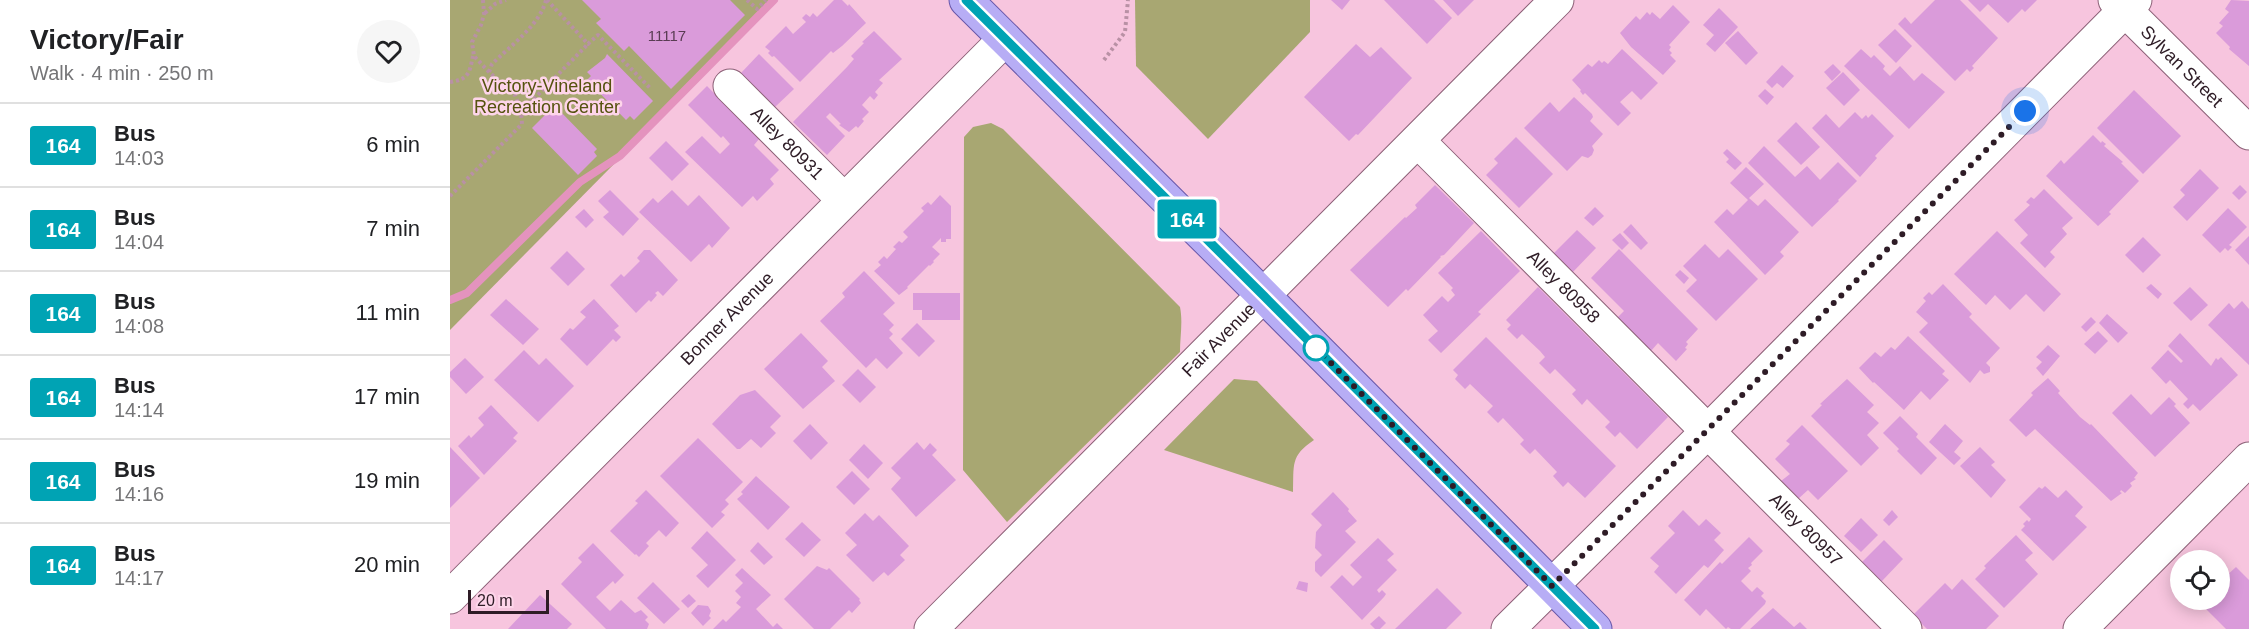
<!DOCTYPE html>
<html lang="en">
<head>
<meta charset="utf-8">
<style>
	:root { --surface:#fff; --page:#f6f6f6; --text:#202124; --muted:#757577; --line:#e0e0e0 }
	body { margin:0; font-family:Arial,sans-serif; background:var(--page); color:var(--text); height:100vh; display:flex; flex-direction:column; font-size:22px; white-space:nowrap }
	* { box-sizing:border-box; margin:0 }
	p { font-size:20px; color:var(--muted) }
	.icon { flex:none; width:33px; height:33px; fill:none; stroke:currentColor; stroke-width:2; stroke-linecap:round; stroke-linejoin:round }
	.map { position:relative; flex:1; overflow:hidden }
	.side { display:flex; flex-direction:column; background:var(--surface); width:450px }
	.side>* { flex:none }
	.badge { padding:0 12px; border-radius:4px; font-size:21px; line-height:39px }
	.fabs { position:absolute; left:1720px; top:550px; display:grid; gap:12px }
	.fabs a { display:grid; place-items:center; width:60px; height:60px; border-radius:50%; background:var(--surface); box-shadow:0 3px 15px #0003; font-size:30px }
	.scale { position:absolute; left:18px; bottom:15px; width:81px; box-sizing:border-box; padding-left:6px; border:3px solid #2e1c26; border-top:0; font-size:16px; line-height:21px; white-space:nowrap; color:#2e1c26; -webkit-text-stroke:4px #fed5ea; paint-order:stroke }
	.you { position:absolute; width:30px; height:30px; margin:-15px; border:4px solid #fff; border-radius:50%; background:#1a73e8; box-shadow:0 0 0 9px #1a73e833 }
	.map>.badge { position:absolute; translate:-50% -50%; box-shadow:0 0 0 3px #fff }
	.round { display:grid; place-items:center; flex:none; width:63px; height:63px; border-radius:32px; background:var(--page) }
	.headline { display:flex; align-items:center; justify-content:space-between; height:102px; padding:0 30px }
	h1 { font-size:28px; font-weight:700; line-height:45px }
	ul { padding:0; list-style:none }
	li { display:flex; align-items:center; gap:18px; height:84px; padding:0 30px; border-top:2px solid var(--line) }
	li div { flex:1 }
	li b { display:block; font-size:22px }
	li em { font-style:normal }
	li .badge { min-width:66px; font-weight:700; text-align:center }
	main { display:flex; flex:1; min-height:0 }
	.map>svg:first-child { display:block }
	.green { fill:#a8a772 }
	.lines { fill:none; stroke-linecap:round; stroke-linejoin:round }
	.stream { stroke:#e493be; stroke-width:8 }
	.building { fill:#da9bda }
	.minor-casing { stroke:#8c6077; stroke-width:35 }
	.major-casing { stroke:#6857a9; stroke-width:35 }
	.path { stroke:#b991a5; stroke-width:4; stroke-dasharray:3 3; stroke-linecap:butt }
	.minor { stroke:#fff; stroke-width:33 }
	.major { stroke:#b7adf5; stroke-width:33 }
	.line-casing { stroke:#fff; stroke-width:14 }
	.line { stroke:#00a3b4; stroke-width:9 }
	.walk { stroke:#2e1c26; stroke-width:6; stroke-dasharray:0 10.8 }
	.stop-dot { fill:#fff; stroke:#00a3b4; stroke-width:3 }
	.labels { text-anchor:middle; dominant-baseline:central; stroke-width:5; stroke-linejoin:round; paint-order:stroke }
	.number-label { font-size:15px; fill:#593c53 }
	.street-label { font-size:18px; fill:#2e1c26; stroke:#fed5ea }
	.park-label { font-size:18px; fill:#55520e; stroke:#fed5ea }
</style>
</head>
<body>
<main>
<section class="side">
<div class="headline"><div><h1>Victory/Fair</h1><p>Walk · 4 min · 250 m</p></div><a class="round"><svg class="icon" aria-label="heart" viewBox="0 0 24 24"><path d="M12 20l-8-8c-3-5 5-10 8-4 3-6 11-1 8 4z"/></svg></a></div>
<ul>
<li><span class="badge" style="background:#00a3b4;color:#fff">164</span><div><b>Bus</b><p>14:03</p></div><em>6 min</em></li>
<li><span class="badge" style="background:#00a3b4;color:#fff">164</span><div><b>Bus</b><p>14:04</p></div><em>7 min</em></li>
<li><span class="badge" style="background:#00a3b4;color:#fff">164</span><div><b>Bus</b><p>14:08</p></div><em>11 min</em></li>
<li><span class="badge" style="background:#00a3b4;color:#fff">164</span><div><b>Bus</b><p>14:14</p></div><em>17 min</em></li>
<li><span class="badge" style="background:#00a3b4;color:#fff">164</span><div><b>Bus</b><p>14:16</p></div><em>19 min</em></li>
<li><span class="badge" style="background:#00a3b4;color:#fff">164</span><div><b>Bus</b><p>14:17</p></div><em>20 min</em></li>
</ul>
</section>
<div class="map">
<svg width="1799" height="629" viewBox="0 0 1799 629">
	<rect width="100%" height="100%" fill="#f7c5de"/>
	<g class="green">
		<path d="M0,0H326L0,330Z"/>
		<path d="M685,0H860V32L758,139L686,66Z"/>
		<path d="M541,123L553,129L730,307C733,322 730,337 730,352L557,522L513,470L514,137L523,127Z"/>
		<path d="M784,379L807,381L864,440C840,456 844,465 843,492L714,450Z"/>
	</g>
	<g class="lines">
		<path class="stream" d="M0,300L17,293L130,182L170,156L324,0"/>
	</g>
	<g class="building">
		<path d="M132,0H280L295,15L221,89L179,46L174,51L146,23L151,19Z"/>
		<path d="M384,0H392L398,6L399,4L416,23L392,46L383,53L381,51L350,82L324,56L322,57L318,53L320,51L315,47L336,26L343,34L356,22L352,18L356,14L360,17L363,13L367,17Z"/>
		<path d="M881,0H900L892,10Z"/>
		<path d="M934,0H984L1002,18L977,44Z"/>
		<path d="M993,0H1024L1008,16Z"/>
		<path d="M1485,0H1510L1548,38L1522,66L1524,68L1520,72L1517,69L1505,81L1448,24L1455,17L1461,24Z"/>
		<path d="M1518,0H1587L1575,12L1572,9L1558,23L1538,4L1530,12Z"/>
		<path d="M1781,0L1799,1V66L1779,49L1780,47L1766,33L1773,26L1769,23L1779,12L1775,9Z"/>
		<path d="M1223,5L1240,22L1219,45L1221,47L1219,50L1222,53L1220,55L1226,61L1213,75L1181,47L1170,33L1186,16L1190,20L1197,12L1200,15L1202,12L1210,19Z"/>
		<path d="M1269,8L1288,27L1265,52L1256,44L1264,35L1253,25Z"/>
		<path d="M1445,29L1462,46L1446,63L1428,45Z"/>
		<path d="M424,31L452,59L429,80L433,83L425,92L428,95L424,100L420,96L412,105L419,112L412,119L414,121L408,128L406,126L399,132L389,125L391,124L380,113L376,117L395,136L377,155L343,122L397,67L404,59L401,56L414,43L412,42Z"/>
		<path d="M1288,31L1308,53L1296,65L1275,43Z"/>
		<path d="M906,44L920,57L931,47L962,78L908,135L906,134L899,141L854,97Z"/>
		<path d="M1172,49L1208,83L1191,100L1182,91L1170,102L1181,113L1168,126L1135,93L1133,95L1130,91L1131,90L1122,80L1138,64L1142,67L1149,60L1152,63L1154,61L1158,64Z"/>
		<path d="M1411,49L1421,58L1424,55L1435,66L1433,69L1440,76L1450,66L1464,81L1472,73L1495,92L1459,129L1394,66Z"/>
		<path d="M157,54L203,101L184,120L180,116L176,120L137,80L141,76L137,72L155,58Z"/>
		<path d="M309,54L344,89L325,107L291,73Z"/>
		<path d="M1383,64L1391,72L1382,81L1374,72Z"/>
		<path d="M1332,65L1344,76L1333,88L1327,83L1322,88L1316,82Z"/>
		<path d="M1393,72L1410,90L1394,106L1376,88Z"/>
		<path d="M257,86L309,139L304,145L329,170L320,179L324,184L307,201L303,196L292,207L235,152L252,136L270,154L280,144L273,136L271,138L238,105Z"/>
		<path d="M1315,89L1324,97L1317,105L1308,96Z"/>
		<path d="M1684,90L1731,136L1693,174L1647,128Z"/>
		<path d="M1124,97L1142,114L1143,117L1140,121L1153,134L1142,146L1144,150L1142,155L1138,158L1132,156L1117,171L1074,128L1100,102L1109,112Z"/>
		<path d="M101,109L105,113L108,109L147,149L144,152L147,156L128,175L82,128Z"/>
		<path d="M1405,112L1412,119L1416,115L1418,118L1422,114L1444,136L1425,156L1427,158L1410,177L1362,128L1376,114L1389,128Z"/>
		<path d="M1346,122L1370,147L1351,165L1327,141Z"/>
		<path d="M1643,135L1651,143L1652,141L1656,144L1654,146L1673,162L1671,163L1689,181L1659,212L1661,214L1648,226L1596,176L1611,160L1614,164Z"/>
		<path d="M1066,137L1103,174L1069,208L1036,175L1048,163L1044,159Z"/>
		<path d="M216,141L239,164L222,181L199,158Z"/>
		<path d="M1314,146L1345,177L1357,166L1370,180L1388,162L1407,181L1388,200L1389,201L1362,227L1298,163Z"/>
		<path d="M1277,149L1292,163L1285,170L1276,162L1279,159L1273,153Z"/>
		<path d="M1296,167L1314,184L1299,198L1308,206L1315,199L1349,232L1330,252L1334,256L1315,275L1264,222L1277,209L1283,215L1298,200L1280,183Z"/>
		<path d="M1750,169L1769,188L1737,221L1723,207L1735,195L1730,190Z"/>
		<path d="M985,185L1024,223L994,255L990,256L991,257L958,291L956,289L938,307L900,270L955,217L956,218L967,208L965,205Z"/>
		<path d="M1790,185L1797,192L1789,200L1782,193Z"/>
		<path d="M1594,189L1623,218L1612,228L1617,234L1600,252L1605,257L1595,268L1570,243L1578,235L1564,220L1580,205L1576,202L1581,197L1584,199Z"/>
		<path d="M160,190L189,219L173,236L153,217L159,212L148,201Z"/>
		<path d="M222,190L238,206L249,195L280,228L262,248L259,244L241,262L189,212L203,198L208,203Z"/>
		<path d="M490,195L501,206V239H496V242H491V238L482,247L490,254L483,261L484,262L480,266L479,265L457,287L458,288L449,295L424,271L431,265L428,262L434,256L437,259L446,249L443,247L449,241L452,243L458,237L453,232L474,211L471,208L478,202L481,205Z"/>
		<path d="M1145,207L1154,216L1143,226L1134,218Z"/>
		<path d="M1778,208L1797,227L1779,245L1782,247L1778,251L1775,248L1770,253L1752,235Z"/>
		<path d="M134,209L144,220L136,228L125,217Z"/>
		<path d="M1181,224L1198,243L1191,250L1173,232Z"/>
		<path d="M1127,230L1146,248L1120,275L1101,256Z"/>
		<path d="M1031,231L1070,271L1028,312L1031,314L991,353L978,340L988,331L973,315L992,296L998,302L1005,295L1001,290L1003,288L988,273Z"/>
		<path d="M1547,231L1611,294L1594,312L1576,294L1560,310L1545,295L1536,305L1504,274Z"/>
		<path d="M1170,233L1179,243L1172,250L1162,240Z"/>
		<path d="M1799,236V265L1785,250Z"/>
		<path d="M1693,237L1711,255L1693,273L1675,255Z"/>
		<path d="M1255,244L1269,258L1278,249L1308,279L1266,321L1236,291L1247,280L1233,266Z"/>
		<path d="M1169,249L1248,329L1236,342L1238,344L1235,348L1237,349L1226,361L1208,343L1200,352L1166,319L1174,311L1141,278Z"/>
		<path d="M194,250H200L228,280L213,296L208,291L205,293L207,295L201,302L199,300L186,313L160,285L171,274L174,277L190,261L187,258Z"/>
		<path d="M117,251L135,269L118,286L100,268Z"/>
		<path d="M1230,270L1239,278L1234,284L1225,275Z"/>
		<path d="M414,271L445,303L433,314L444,325L439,330L443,334L439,338L453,353L437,369L426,358L416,368L370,321L395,297L392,293Z"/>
		<path d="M1493,284L1522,314L1519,317L1550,348L1536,363L1540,367V372L1534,374L1530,370L1520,383L1469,332L1478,323L1466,312L1476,301L1473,298L1479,292L1482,295Z"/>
		<path d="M1701,284L1712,294L1708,299L1696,288Z"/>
		<path d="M1088,287L1218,417L1187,449L1170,432L1165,437L1155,427L1160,422L1137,399L1132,405L1122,394L1126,390L1105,369L1100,374L1089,363L1095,357L1090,351L1072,334L1067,339L1057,329L1061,325L1056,320Z"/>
		<path d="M1740,287L1758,305L1741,321L1723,303Z"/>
		<path d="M463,293H510V320H472V310H463Z"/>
		<path d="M56,299L89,329L73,345L40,315Z"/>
		<path d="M144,299L169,326L164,330L171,337L166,342L163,339L137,366L110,339L120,328L123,330L136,317L130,312Z"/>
		<path d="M1792,301L1799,309V365L1758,325L1779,303L1784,309Z"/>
		<path d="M1657,314L1678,333L1668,343L1649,323Z"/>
		<path d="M1641,317L1646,322L1636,332L1631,327Z"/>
		<path d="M467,323L485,341L469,357L451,339Z"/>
		<path d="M1648,331L1658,341L1645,354L1634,344Z"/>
		<path d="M351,333L378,361L372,367L385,381L353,409L314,369Z"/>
		<path d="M1730,333L1761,366L1766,358L1768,360L1771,357L1788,375L1750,411L1743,404L1738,409L1733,404L1738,399L1720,380L1716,384L1701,368L1718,350L1731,363L1733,361L1718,346Z"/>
		<path d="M1458,336L1495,371L1492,374L1499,380L1480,400L1471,391L1454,410L1424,382L1423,383L1409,368L1425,352L1431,357L1441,347L1445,350Z"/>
		<path d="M1036,337L1166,466L1135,498L1118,482L1113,487L1103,476L1107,472L1085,449L1080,454L1070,444L1074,440L1053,418L1048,423L1037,412L1043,406L1020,384L1015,389L1005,379L1008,375L1003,370Z"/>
		<path d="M1598,345L1610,356L1593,376L1586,368L1592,362L1586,357Z"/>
		<path d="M74,350L89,365L96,358L124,386L88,422L44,380Z"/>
		<path d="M15,358L34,377L16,394L0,377V372Z"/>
		<path d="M408,369L426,387L410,403L392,385Z"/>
		<path d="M1598,378L1610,391L1608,393L1630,417L1640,425L1641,424L1688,473L1684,478L1686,479L1680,483L1682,486L1675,493L1671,490L1670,492L1672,493L1661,501L1585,429L1576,437L1559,420L1583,395L1581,393Z"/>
		<path d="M1397,379L1424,405L1417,412L1429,423L1417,435L1429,448L1411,466L1361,416L1372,405L1370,404Z"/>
		<path d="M305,390L331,416L320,427L326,433L311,448L301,439L290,449H287L262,424L290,395Z"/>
		<path d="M1681,394L1701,415L1719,397L1726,404L1724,406L1740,423L1705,457L1662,413Z"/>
		<path d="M41,405L68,433L63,438L67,441L34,475L8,446L19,435L21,438L34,425L28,418Z"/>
		<path d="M1450,416L1468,434L1466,437L1487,458L1471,475L1447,451L1449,449L1433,433Z"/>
		<path d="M360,424L378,443L361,460L343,441Z"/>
		<path d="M1495,424L1513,441L1504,452L1511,458L1504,465L1479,442Z"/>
		<path d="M1352,425L1398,471L1368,500L1358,490L1348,499L1331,481L1340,474L1325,459L1340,444L1336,441Z"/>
		<path d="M248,438L293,482L275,500L279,504L271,512L275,515L262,528L210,476Z"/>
		<path d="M467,442L474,450L480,443L487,450L482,455L506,480L466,517L441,489L451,478L441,468Z"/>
		<path d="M414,444L433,463L418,479L399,460Z"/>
		<path d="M0,447L30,478L0,508Z"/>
		<path d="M1530,447L1545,462L1541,465L1556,480L1541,498L1510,466Z"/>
		<path d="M402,471L420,489L404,505L386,487Z"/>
		<path d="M306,476L340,507L318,530L287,499L293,494L291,492Z"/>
		<path d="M1595,486L1608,498L1616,490L1633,507L1625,516L1637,527L1603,561L1571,530L1575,526L1573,524L1577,520L1579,522L1581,519L1569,507L1589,487L1592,489Z"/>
		<path d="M196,490L229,523L216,537L209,530L196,543L199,546L189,557L186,554L185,555L160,531L188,503L185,501Z"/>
		<path d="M883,492L899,509L898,511L907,521L895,531L906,542L871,577L865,571V562L872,555L865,548L866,532L872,525L861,514Z"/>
		<path d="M1233,510L1249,526L1256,519L1271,533L1264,540L1274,550L1258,568L1254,565L1226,594L1204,572L1209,566L1200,558L1225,533L1218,526Z"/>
		<path d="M1442,510L1448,517L1439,526L1433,520Z"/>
		<path d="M415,513L423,521L429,515L459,546L450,555L455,560L438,576L434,572L423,582L396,555L407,545L395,533Z"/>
		<path d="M1411,518L1428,535L1411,552L1394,536Z"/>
		<path d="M352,522L371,540L354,557L335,539Z"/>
		<path d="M257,531L286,560L258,588L246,576L258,565L241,548Z"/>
		<path d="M1566,535L1583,553L1575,560L1588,574L1554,608L1525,579L1536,568L1534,566Z"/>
		<path d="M1299,537L1313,551L1301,563L1302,565L1298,568L1301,571L1291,581L1302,592L1307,587L1314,593L1311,596L1316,601L1315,604L1290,629H1281L1278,627L1276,629L1256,609L1250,616L1234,600L1270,562L1272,564Z"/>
		<path d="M928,538L944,554L937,560L947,570L927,590L929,593L932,590L936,594L934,597L912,620L880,587L892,575L903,586L912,577L900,565Z"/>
		<path d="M1434,540L1453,559L1431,582L1411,563Z"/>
		<path d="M308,542L323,557L314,565L300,551Z"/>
		<path d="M143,543L174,575L165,584L163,581L146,597L160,611L171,600L185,613L191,610L198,617L195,620L199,624L197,629H156L111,584L132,562L128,558Z"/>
		<path d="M367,566L377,570L379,568L410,599L409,600L411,603L402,613L399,610L380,629H364L334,599Z"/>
		<path d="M1786,567L1799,580V629H1776L1747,600H1770V574L1774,578Z"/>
		<path d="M292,568L321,595L306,609L323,627L327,623L333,629H263L273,619L276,622L291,607L286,603L291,597L285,591L293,583L285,575Z"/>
		<path d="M1512,579L1549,616L1536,629H1477L1463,615L1495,583L1502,590Z"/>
		<path d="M849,581L858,583L857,592L846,589Z"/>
		<path d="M203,582L230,609L214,624L187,598Z"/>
		<path d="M987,588L1012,613L996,629H945Z"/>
		<path d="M239,594L246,601L238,608L231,601Z"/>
		<path d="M90,595L122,624L117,629H58Z"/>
		<path d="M248,605L258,606L261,611L259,616L261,618L253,626L241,613Z"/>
		<path d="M1323,608L1344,627L1350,622L1357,629H1300Z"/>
		<path d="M929,616L936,623L930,629H925L920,624Z"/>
	</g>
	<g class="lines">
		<defs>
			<g id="minor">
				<path id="s1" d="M1665,0L1799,133"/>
				<path id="s2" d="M280,86L394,200"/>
				<path id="s3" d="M968,141L1455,629"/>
				<path id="s4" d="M0,597L555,39"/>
				<path id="s5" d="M481,629L1107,0"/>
				<path d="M1058,629L1258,431L1685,0"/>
				<path d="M1630,629L1799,459"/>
			</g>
			<path id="major" d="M516,0L791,273L1145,629"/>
		</defs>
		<use href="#minor" class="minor-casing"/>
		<use href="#major" class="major-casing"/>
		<g class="path">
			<path d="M33,0L34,14L31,25L22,42L24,56L39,72L65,95L71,112"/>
			<path d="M97,0L138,44L148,35L200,88"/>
			<path d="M297,0L307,9L316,0"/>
			<path d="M35,13L45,4L56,0"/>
			<path d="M654,60L675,32L678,0"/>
			<path d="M39,72L42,64C60,46 90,25 96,0"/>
			<path d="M0,82C19,79 19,74 23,56"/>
			<path d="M0,196L72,124L71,112L74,109L138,44"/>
		</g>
		<use href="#minor" class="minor"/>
		<use href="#major" class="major"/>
	</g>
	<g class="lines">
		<defs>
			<path id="line" d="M516,0L814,296L1145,629"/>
		</defs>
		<use href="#line" class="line-casing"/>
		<use href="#line" class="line"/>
		<path class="walk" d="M866,348L1102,586L1575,111"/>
	</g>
	<circle class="stop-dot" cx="866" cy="348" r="12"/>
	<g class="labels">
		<g class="number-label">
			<text x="217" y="35">11117</text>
		</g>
		<g class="street-label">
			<text stroke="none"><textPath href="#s1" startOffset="94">Sylvan Street</textPath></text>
			<text stroke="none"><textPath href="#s2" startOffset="81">Alley 80931</textPath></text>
			<text stroke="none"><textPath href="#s3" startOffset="206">Alley 80958</textPath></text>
			<text stroke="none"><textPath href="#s4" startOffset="393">Bonner Avenue</textPath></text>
			<text stroke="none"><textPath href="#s5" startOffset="408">Fair Avenue</textPath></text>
			<text stroke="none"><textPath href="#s3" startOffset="549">Alley 80957</textPath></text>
		</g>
		<g class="park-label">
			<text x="97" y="86">Victory-Vineland<tspan x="97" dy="21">Recreation Center</tspan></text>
		</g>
	</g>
</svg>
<div class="fabs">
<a><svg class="icon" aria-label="locate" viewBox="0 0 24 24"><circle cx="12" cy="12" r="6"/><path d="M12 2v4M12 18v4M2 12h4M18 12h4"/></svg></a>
</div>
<div class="scale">20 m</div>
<div class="you" style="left:1575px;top:111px"></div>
<b class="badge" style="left:737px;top:219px;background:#00a3b4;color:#fff">164</b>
</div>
</main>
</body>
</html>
